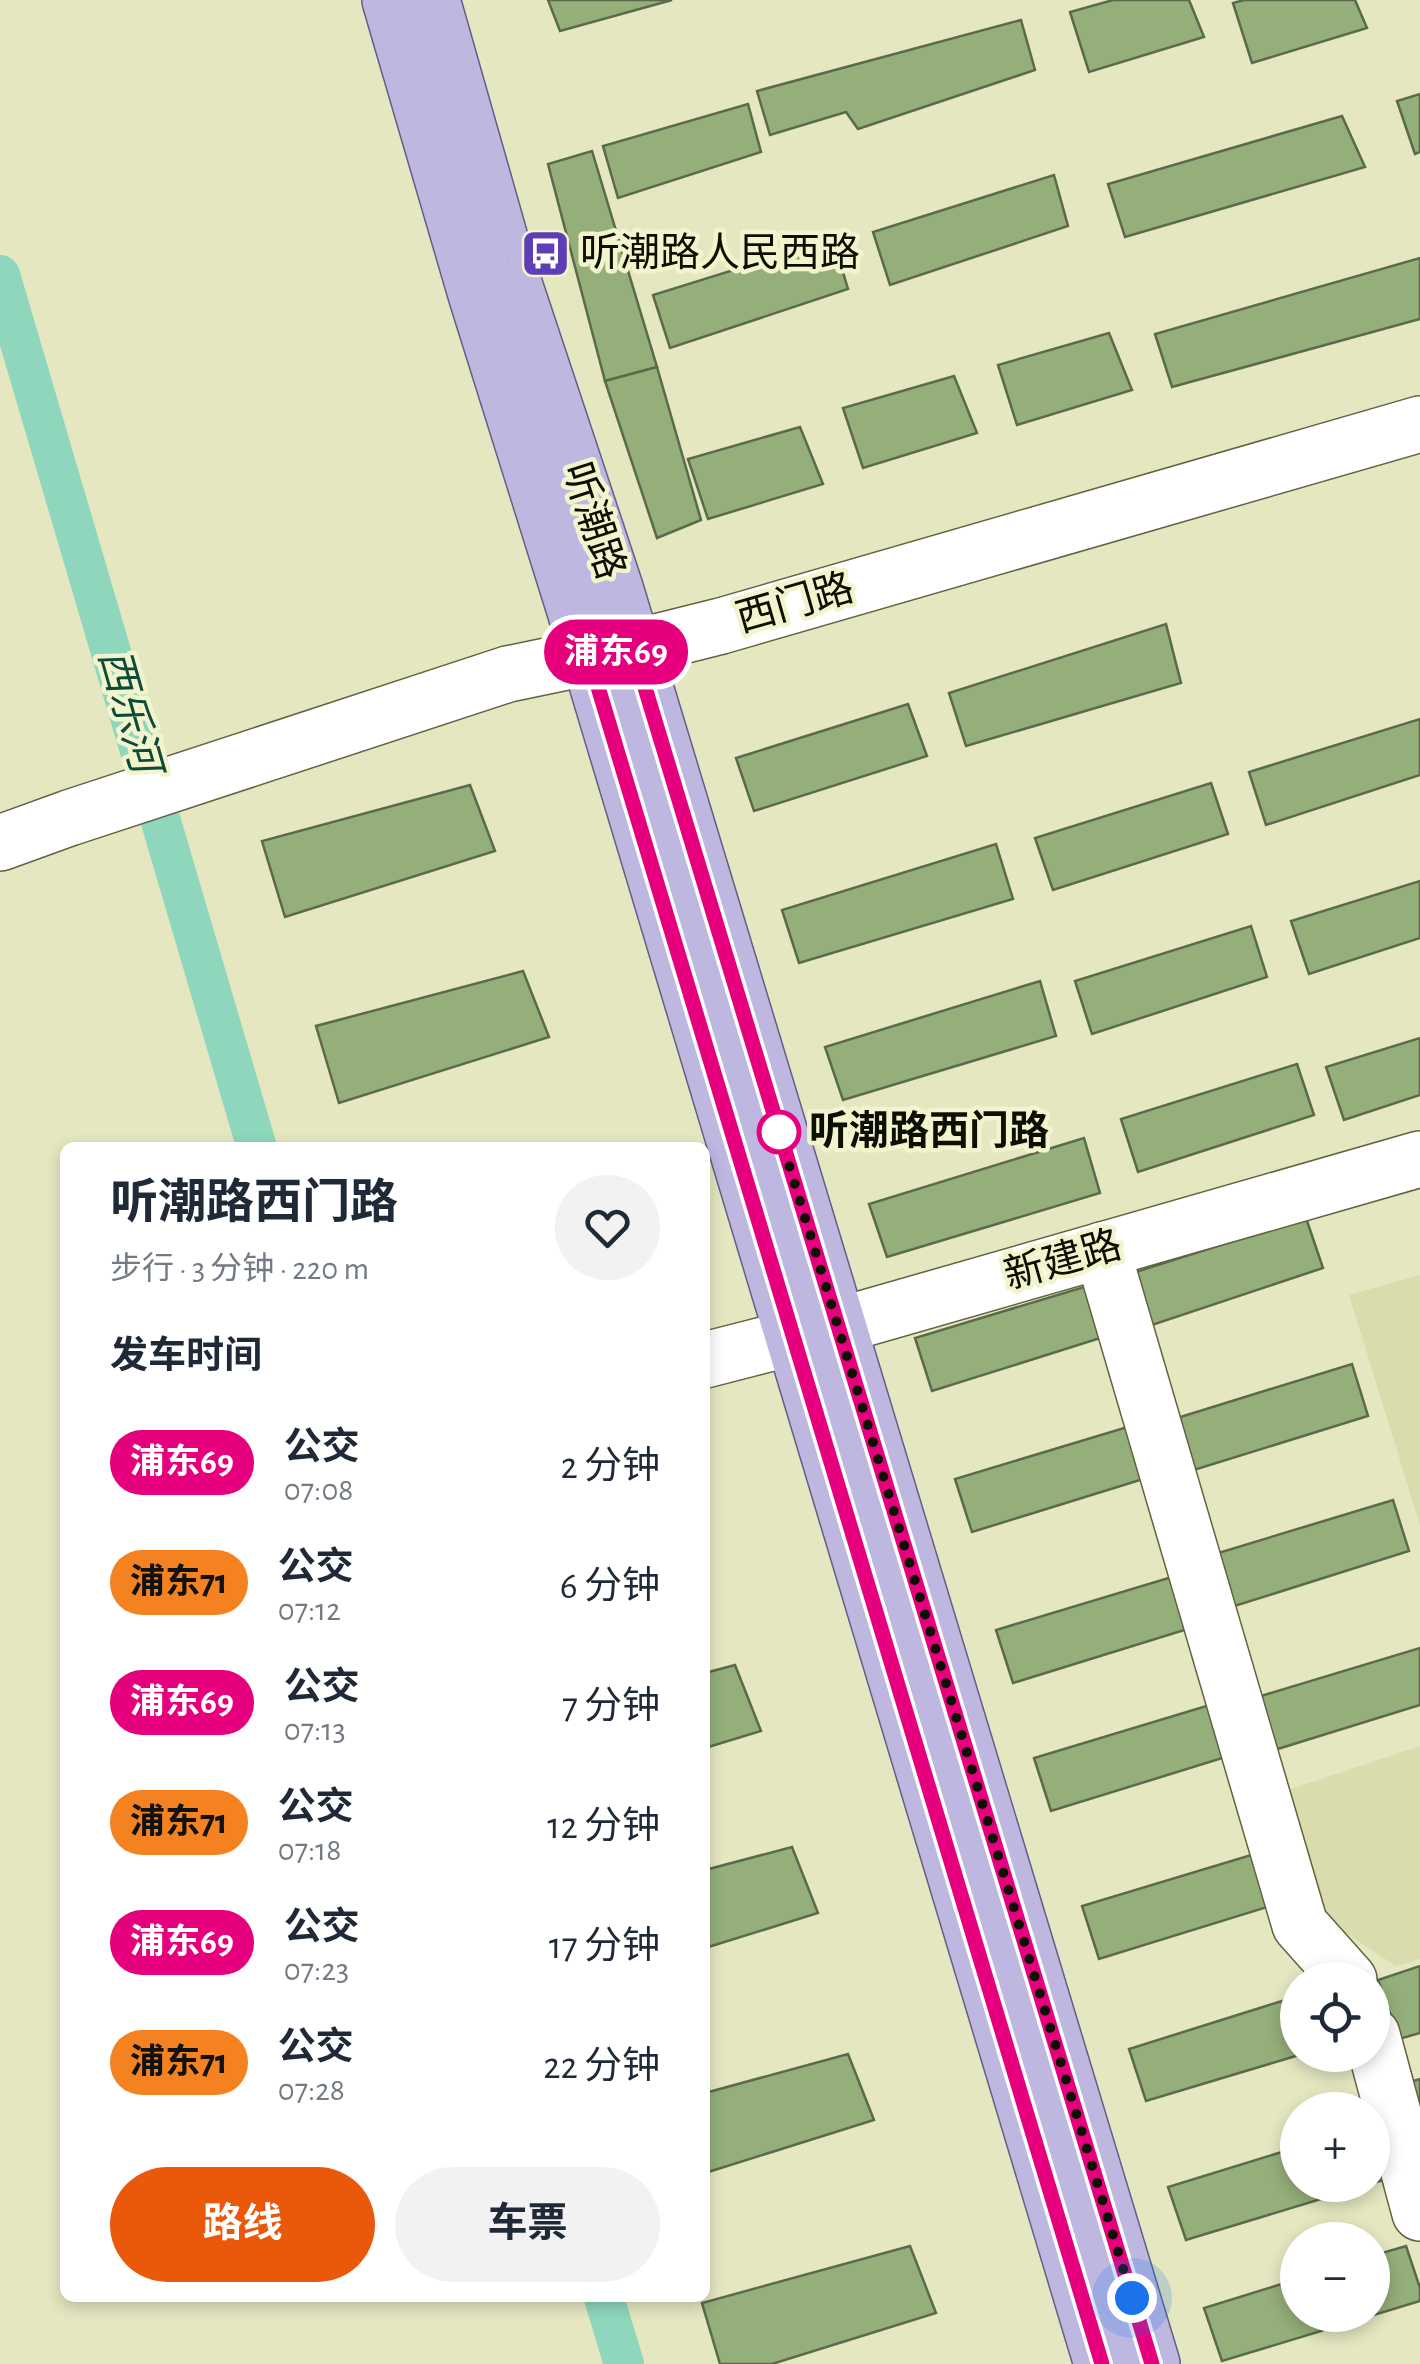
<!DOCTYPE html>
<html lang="zh">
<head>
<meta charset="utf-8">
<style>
	:root { --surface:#fff; --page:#f2f2f3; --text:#1f2937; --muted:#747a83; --accent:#ea580c }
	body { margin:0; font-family:"Alegreya Sans","Noto Sans SC",sans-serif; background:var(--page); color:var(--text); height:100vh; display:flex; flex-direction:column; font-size:38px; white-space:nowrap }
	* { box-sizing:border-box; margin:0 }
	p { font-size:32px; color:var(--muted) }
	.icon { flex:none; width:55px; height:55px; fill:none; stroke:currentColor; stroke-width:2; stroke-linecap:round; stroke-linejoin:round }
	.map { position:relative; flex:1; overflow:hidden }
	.side { position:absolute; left:60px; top:1142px; width:650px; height:1160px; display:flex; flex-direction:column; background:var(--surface); border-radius:15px; box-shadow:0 5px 15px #0003 }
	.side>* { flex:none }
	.badge { padding:0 20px; border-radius:32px; font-size:35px; line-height:65px }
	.controls { position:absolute; left:1280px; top:1962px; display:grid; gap:20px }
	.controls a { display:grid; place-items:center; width:110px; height:110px; border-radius:50%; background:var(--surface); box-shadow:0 5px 15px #0003; font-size:50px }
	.you { position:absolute; width:50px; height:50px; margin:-25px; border:8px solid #fff; border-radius:50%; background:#1a73e8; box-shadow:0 0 0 15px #1a73e833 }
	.map>.badge { position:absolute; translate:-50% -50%; box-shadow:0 0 0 5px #fff }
	h2 { padding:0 50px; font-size:38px; line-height:90px }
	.round { display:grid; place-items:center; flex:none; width:105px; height:105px; border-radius:52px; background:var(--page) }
	.overview { display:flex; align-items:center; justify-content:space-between; height:170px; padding:0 50px }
	h1 { font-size:48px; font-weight:700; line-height:75px }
	.action { display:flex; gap:20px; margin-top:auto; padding:20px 50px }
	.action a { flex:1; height:115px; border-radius:60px; background:var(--accent); color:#fff; font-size:40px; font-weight:700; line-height:115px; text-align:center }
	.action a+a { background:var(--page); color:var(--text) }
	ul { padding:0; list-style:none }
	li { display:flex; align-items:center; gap:30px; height:120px; padding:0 50px }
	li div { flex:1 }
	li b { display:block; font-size:38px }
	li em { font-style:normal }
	li .badge { min-width:110px; font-weight:700; text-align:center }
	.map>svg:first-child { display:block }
	.built { fill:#dadcae }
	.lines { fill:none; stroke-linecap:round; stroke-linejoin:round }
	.canal { stroke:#8ed7bd; stroke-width:40 }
	.building { fill:#94af79; stroke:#5a6a4b; stroke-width:2.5 }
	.minor-casing { stroke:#616341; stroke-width:58 }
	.major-casing { stroke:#645e86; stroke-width:58 }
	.minor { stroke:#fff; stroke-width:55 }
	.major { stroke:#beb8e1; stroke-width:55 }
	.line-casing { stroke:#fff; stroke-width:22 }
	.line { stroke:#e6007e; stroke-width:15 }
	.walk { stroke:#0e0f03; stroke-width:10; stroke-dasharray:0 18 }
	.stop-dot { fill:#fff; stroke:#e6007e; stroke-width:5 }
	.labels { text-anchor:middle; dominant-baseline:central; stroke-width:9; stroke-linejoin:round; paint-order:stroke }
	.poi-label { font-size:40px; fill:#0e0f03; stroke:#f2f4cd; text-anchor:start }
	.street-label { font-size:40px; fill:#0e0f03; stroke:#f2f4cd }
	.stop-label { font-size:40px; font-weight:bold; fill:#0e0f03; stroke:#f2f4cd; text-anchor:start }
	.water-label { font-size:42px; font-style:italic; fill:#0c4a3a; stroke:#f2f4cd }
</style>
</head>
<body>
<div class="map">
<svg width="1420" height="2364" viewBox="0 0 1420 2364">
	<rect width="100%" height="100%" fill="#e4e7c0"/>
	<g class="built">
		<path d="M1420,1275V1525L1349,1295Z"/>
		<path d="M1420,1746V1959L1396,1966L1312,1911L1276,1794Z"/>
	</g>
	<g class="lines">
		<g class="canal">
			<path d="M0,275L257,1148"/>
			<path d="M604,2298L624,2364"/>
		</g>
	</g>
	<g class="building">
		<path d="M548,0H672L560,31Z"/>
		<path d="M1113,0H1189L1204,37L1089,72L1070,12Z"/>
		<path d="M1244,0H1355L1367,28L1252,63L1233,3Z"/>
		<path d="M1021,20L1035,70L858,129L846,112L770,135L757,91Z"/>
		<path d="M1420,94V152L1415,154L1397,101Z"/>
		<path d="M748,104L761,152L618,198L603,146Z"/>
		<path d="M1342,116L1365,167L1125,237L1108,184Z"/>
		<path d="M592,151L657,367L605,381L548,164Z"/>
		<path d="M1054,175L1068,226L890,285L873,232Z"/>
		<path d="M833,239L848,289L670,348L653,295Z"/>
		<path d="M1420,258V319L1172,387L1155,334Z"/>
		<path d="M1109,333L1132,390L1017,425L998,365Z"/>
		<path d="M657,367L701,520L657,538L605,381Z"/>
		<path d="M954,376L977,433L863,468L843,408Z"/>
		<path d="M800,427L823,484L708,519L688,459Z"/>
		<path d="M1166,624L1181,683L966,746L949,693Z"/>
		<path d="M908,704L927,756L754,811L736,758Z"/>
		<path d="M1420,719V775L1266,825L1249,772Z"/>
		<path d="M1211,783L1228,834L1053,890L1035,838Z"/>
		<path d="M470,785L495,851L285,917L262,841Z"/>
		<path d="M996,844L1013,899L799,963L782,910Z"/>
		<path d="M1420,881V938L1309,974L1291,921Z"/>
		<path d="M1251,926L1267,977L1092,1034L1075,981Z"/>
		<path d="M523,971L549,1037L339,1103L316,1026Z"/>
		<path d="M1040,981L1056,1036L843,1100L825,1047Z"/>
		<path d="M1420,1038V1095L1344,1120L1326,1067Z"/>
		<path d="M1297,1064L1314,1115L1138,1172L1121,1119Z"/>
		<path d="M1084,1138L1100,1193L887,1257L869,1204Z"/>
		<path d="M1306,1218L1323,1268L1137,1330L1120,1277Z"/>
		<path d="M1094,1284L1110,1335L932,1391L915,1338Z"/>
		<path d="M1352,1364L1368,1416L1181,1474L1164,1422Z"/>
		<path d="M1134,1425L1150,1477L972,1532L955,1479Z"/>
		<path d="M1393,1500L1409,1551L1222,1610L1205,1557Z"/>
		<path d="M1175,1576L1191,1628L1013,1683L996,1630Z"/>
		<path d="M1420,1648V1705L1268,1752L1251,1699Z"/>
		<path d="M735,1665L761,1731L705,1748V1673Z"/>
		<path d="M1213,1704L1229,1756L1051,1811L1034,1758Z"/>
		<path d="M792,1847L818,1913L705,1948V1870Z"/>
		<path d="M1261,1852L1277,1904L1099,1959L1082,1906Z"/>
		<path d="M1420,1966V2033L1399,2039L1378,1980Z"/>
		<path d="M1298,1996L1299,2055L1146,2101L1129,2049Z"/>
		<path d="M848,2054L874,2120L705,2173V2093Z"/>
		<path d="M1420,2079V2112L1409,2082Z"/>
		<path d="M1372,2132L1388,2179L1372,2183Z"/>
		<path d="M1298,2147V2185H1367L1186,2240L1168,2187Z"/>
		<path d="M910,2246L936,2313L772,2364H720L702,2303Z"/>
		<path d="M1406,2246L1420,2288V2301L1222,2361L1204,2308L1298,2279V2315H1372V2256Z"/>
	</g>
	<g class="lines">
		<defs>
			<g id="minor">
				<path d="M0,843L69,818L508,674L633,648L721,626L1420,424"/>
				<path d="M1102,1250L1300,1925L1349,1980"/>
				<path d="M705,1360L838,1326L1420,1159"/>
				<path d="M1372,2035L1420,2213"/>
			</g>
			<g id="major">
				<path d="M390,0L476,294L573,604L1102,2364"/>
				<path d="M432,0L506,260L615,588L1152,2364"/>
			</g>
		</defs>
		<use href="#minor" class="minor-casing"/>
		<use href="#major" class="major-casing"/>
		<use href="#minor" class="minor"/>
		<use href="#major" class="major"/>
	</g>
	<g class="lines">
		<defs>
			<path id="line" d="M1102,2364L589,657L633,648L1152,2364"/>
		</defs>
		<use href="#line" class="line-casing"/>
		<use href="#line" class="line"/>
		<path class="walk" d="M779,1132L1132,2298"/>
	</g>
	<defs>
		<symbol id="bus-square" viewBox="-11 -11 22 22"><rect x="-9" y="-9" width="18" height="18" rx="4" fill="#5e3eb6" stroke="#f2f4cd"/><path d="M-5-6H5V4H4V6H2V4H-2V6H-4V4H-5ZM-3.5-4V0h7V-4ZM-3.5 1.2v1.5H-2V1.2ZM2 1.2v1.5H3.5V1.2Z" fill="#fff"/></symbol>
	</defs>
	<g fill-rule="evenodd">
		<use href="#bus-square" x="518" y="226" width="55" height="55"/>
	</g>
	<circle class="stop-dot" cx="779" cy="1132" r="20"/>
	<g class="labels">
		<g class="poi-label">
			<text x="580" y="254">听潮路人民西路</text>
		</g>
		<g class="street-label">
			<text transform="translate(593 521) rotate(72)">听潮路</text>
			<text transform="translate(795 604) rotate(-16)">西门路</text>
			<text transform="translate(1063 1261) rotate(-16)">新建路</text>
		</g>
		<g class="stop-label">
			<text x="809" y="1132">听潮路西门路</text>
		</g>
		<g class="water-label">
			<text transform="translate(129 711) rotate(74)">西乐河</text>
		</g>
	</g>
</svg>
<div class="controls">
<a><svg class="icon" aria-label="locate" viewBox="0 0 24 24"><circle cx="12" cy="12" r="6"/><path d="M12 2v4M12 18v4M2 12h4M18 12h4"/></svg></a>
<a>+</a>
<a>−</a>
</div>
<div class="you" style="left:1132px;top:2298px"></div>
<b class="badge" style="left:616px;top:652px;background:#e6007e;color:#fff">浦东69</b>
<section class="side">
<div class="overview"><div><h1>听潮路西门路</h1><p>步行 · 3 分钟 · 220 m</p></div><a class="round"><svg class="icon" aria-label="heart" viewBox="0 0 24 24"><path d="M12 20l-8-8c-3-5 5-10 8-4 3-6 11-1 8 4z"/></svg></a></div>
<h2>发车时间</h2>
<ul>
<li><span class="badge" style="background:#e6007e;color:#fff">浦东69</span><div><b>公交</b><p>07:08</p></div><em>2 分钟</em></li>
<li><span class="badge" style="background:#f58220;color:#111">浦东71</span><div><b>公交</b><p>07:12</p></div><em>6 分钟</em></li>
<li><span class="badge" style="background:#e6007e;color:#fff">浦东69</span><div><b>公交</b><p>07:13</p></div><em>7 分钟</em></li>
<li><span class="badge" style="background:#f58220;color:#111">浦东71</span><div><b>公交</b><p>07:18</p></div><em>12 分钟</em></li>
<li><span class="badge" style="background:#e6007e;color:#fff">浦东69</span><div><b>公交</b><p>07:23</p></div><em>17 分钟</em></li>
<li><span class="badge" style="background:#f58220;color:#111">浦东71</span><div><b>公交</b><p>07:28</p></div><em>22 分钟</em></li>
</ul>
<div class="action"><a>路线</a><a>车票</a></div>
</section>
</div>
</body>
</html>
